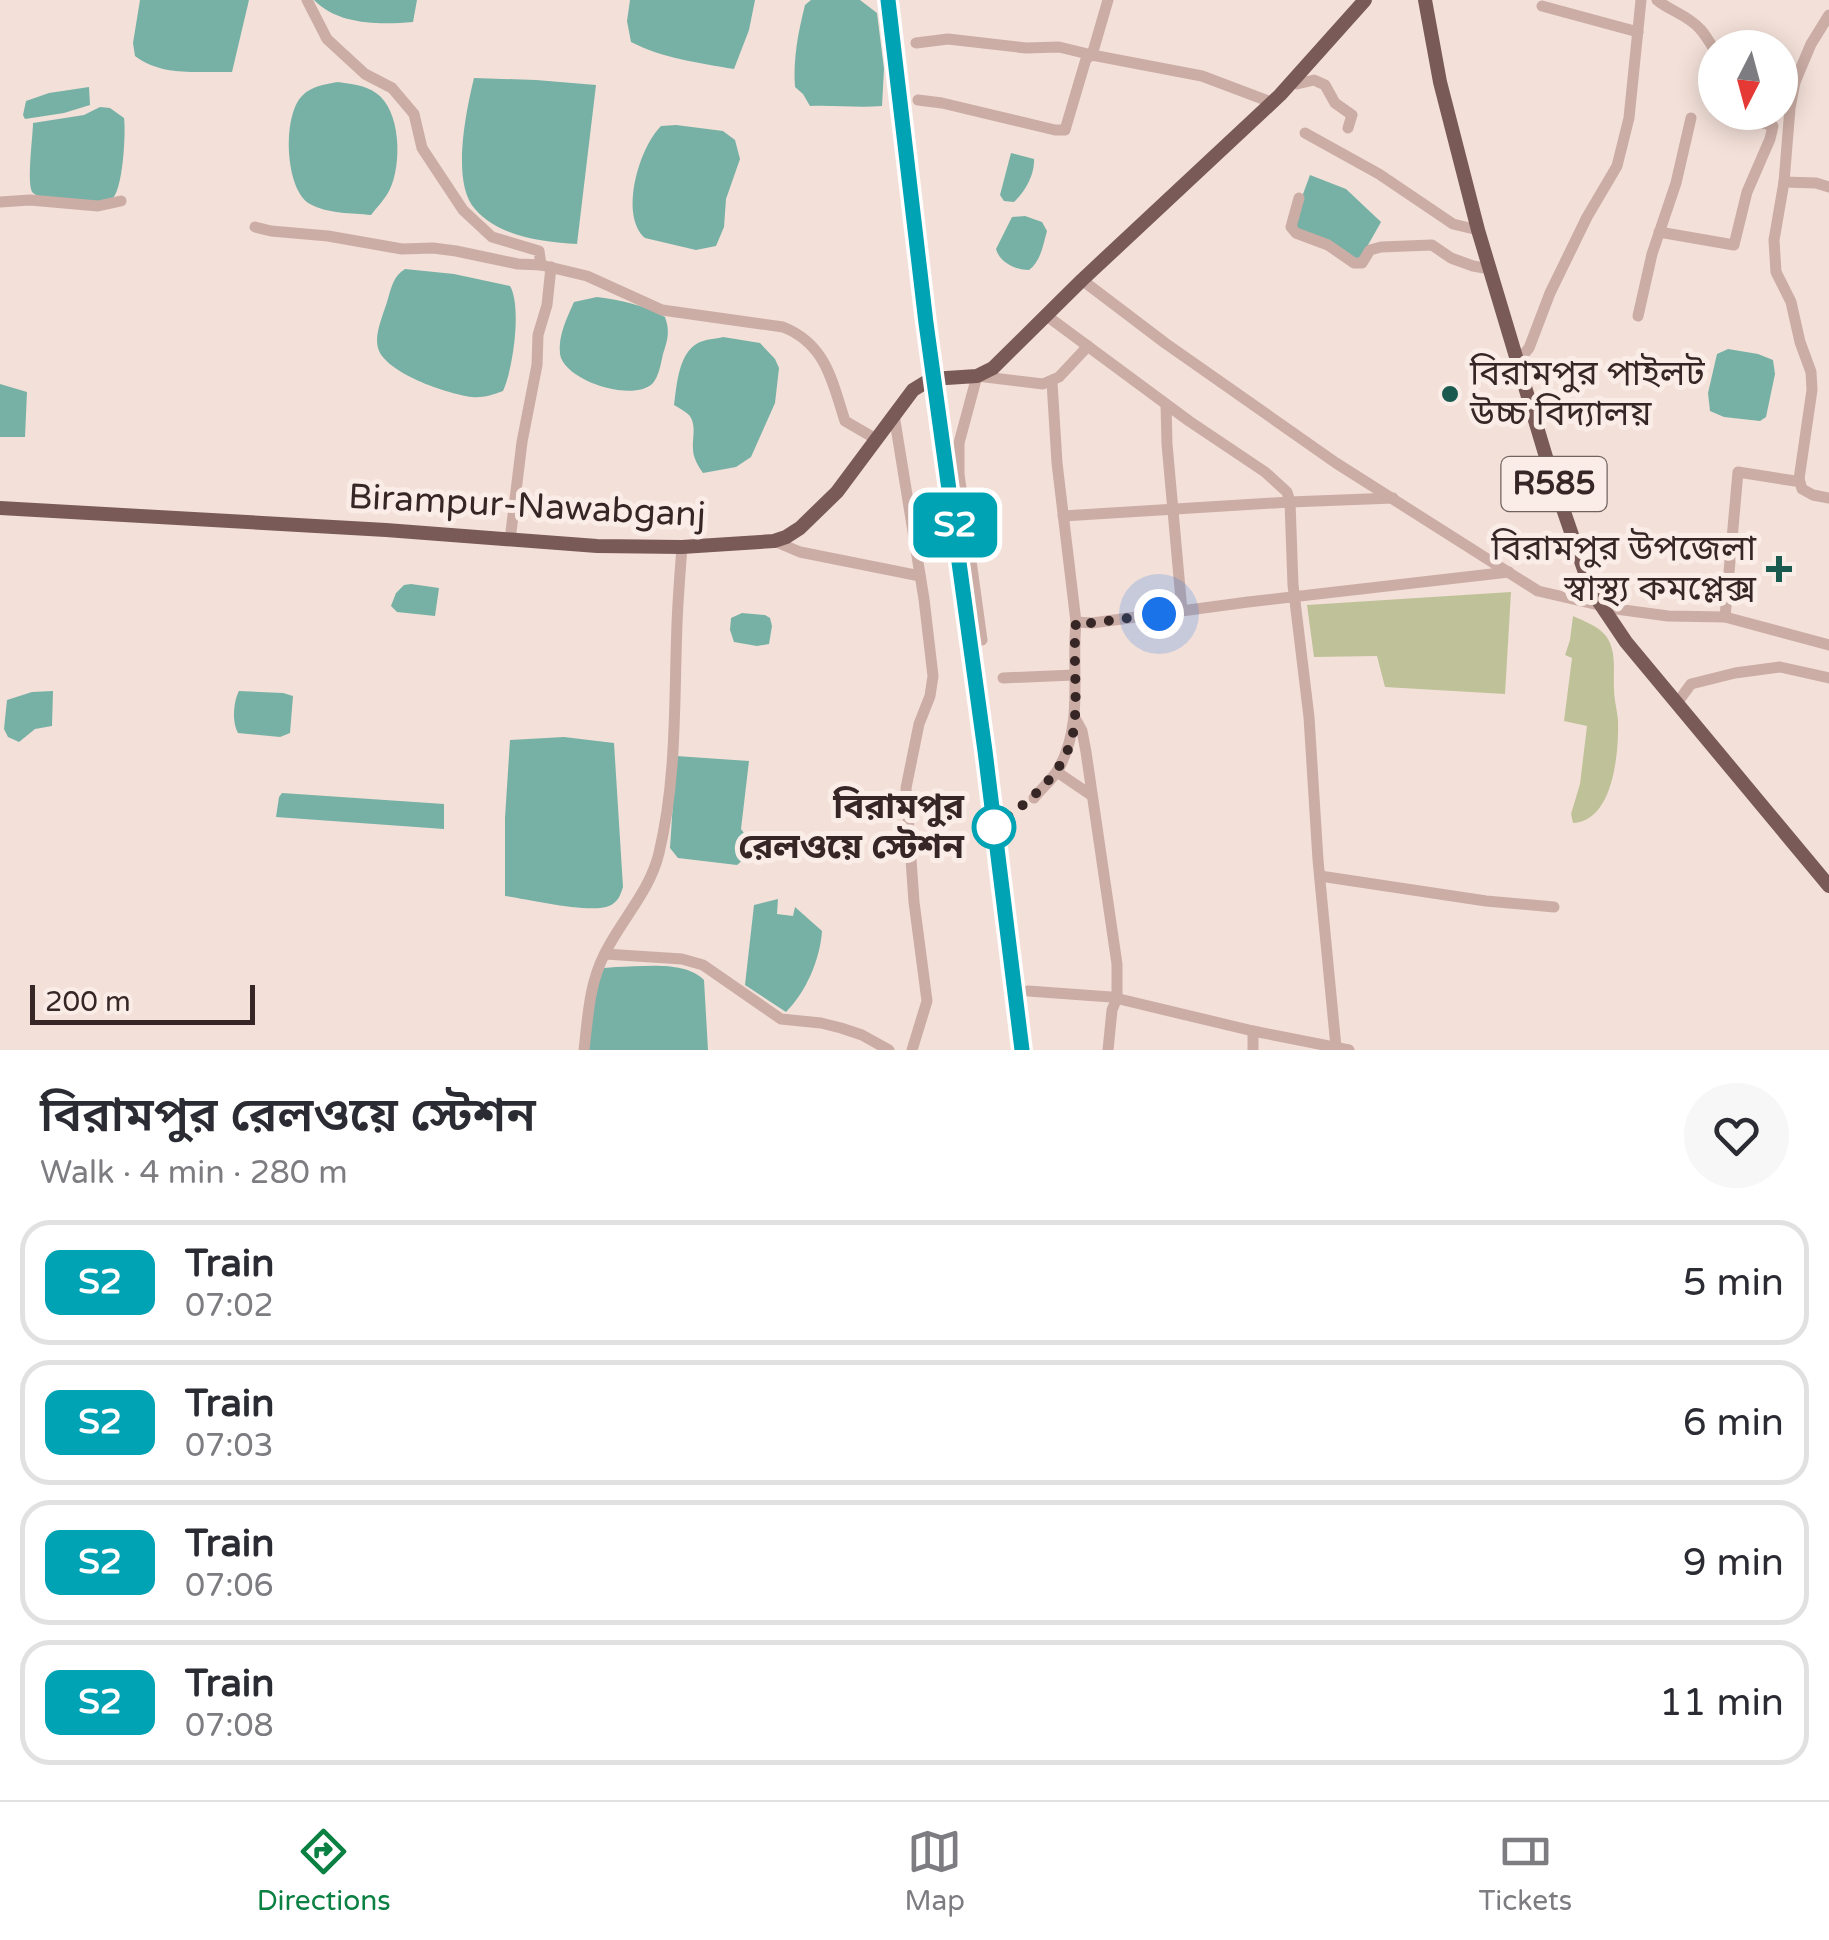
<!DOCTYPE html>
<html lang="en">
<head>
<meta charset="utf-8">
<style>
	:root { --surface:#fff; --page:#f7f7f7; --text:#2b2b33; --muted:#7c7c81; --line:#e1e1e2; --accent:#0b8043 }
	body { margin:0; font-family:"Varela Round","Noto Sans Bengali",sans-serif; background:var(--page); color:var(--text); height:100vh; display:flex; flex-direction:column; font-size:38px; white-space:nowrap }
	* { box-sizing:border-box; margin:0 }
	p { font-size:32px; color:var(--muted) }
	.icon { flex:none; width:55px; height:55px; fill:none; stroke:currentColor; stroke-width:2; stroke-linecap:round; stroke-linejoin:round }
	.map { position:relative; height:1050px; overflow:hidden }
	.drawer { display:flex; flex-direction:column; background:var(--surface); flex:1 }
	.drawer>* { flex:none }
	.badge { padding:0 20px; border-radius:15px; font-size:35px; line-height:65px }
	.needle { width:65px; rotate:186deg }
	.controls { position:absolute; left:1698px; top:30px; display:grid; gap:20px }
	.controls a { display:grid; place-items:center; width:100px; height:100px; border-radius:50%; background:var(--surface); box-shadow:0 5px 25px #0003; font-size:50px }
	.scale { position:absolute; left:30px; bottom:25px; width:225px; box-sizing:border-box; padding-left:10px; border:5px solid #362726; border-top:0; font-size:28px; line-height:35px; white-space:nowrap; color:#362726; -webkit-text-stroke:8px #faece6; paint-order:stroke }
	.you { position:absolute; width:50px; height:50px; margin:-25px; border:8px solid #fff; border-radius:50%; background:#1a73e8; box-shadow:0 0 0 15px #1a73e833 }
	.map>.badge { position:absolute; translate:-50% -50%; box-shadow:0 0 0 5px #fff }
	.round { display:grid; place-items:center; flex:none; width:105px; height:105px; border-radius:52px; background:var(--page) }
	.summary { display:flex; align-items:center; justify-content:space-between; height:170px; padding:0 40px }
	h1 { font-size:48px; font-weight:600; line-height:75px }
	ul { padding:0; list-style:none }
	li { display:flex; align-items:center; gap:30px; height:125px; margin:0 20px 15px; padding:0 20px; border:5px solid var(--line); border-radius:30px }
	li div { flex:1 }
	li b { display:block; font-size:38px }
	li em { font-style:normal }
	li .badge { min-width:110px; font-weight:700; text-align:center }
	.tab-bar { display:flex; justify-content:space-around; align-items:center; height:140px; border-top:2px solid var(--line); background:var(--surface); font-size:28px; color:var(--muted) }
	.tab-bar a { display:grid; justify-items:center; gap:5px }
	.tab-bar .selected { color:var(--accent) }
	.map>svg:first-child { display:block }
	.green { fill:#bfc298 }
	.water { fill:#77b1a5 }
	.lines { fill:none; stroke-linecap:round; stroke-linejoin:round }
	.minor { stroke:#cbada5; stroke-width:11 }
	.major { stroke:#795a57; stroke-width:14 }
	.rail { stroke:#362726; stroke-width:2.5; stroke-dasharray:2.5 8; stroke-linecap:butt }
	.line-casing { stroke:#fff; stroke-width:22 }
	.line { stroke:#00a3b4; stroke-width:15 }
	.walk { stroke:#362726; stroke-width:10; stroke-dasharray:0 18 }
	.poi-dot { fill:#1a5a4e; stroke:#faece6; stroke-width:4 }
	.stop-dot { fill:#fff; stroke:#00a3b4; stroke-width:5 }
	.labels { text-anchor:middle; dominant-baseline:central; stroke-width:10; stroke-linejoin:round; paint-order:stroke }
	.shield { fill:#faece6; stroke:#716260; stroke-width:2.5 }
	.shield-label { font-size:32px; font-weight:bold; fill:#362726 }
	.poi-label { font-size:35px; fill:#362726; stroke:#faece6; text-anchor:start }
	.street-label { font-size:35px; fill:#362726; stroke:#faece6 }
	.stop-label { font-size:35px; font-weight:bold; fill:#362726; stroke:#faece6; text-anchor:end }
</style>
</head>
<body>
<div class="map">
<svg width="1829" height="1050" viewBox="0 0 1829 1050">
	<rect width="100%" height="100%" fill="#f3e0d9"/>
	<g class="green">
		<path d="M1511,592L1505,694L1385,687L1377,656L1314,657L1307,605Z"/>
		<path d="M1573,616C1584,621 1598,626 1606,636C1617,651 1613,672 1614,689C1614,699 1617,709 1618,720C1619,751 1614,821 1573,823L1571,814L1580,784L1587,726L1564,721L1572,658L1565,655L1570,640Z"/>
	</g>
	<g class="water">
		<path d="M140,0H249L232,72C199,71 162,77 135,56L133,43Z"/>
		<path d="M314,0H417L413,22C380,25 338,25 314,0Z"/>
		<path d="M630,0H755L749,30L734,69C699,63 662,58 631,42L627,21Z"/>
		<path d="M811,0H860L877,13L884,69L882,106C858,108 835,105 810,106L803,94L795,87C793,59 798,33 805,5Z"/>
		<path d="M474,78L536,80L596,85L577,244C543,242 499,237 475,209C451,183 466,111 474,78Z"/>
		<path d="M338,82C351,84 365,85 376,93C401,110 402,164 390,189C386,198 377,207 371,215C352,213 328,214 310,204C285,190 282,116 302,96C311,86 326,84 338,82Z"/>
		<path d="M89,87L90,105L64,113L25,119L23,115L26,101L49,93Z"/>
		<path d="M100,107L110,108L124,118C126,132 123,193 111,200C101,205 82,201 72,200C63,200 40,199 33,193C26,186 33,136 33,123L84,115Z"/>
		<path d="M676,125L723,131L735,140L740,159L726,199L724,227L716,246L696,250L645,238C619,215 639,148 661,126Z"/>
		<path d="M1011,153L1034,159C1035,174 1025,192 1014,202L1004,201L1000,195Z"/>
		<path d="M1310,175L1346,189L1381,222L1359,261L1294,229L1296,213Z"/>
		<path d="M1025,216L1042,222L1047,231C1043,245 1041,261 1029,270C1016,270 1000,263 996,249L1012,217Z"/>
		<path d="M405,269L454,274L510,286C522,306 513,370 503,391C492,395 483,398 472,397C447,394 385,373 378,348C374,335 383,315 387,302C391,289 393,276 405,269Z"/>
		<path d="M597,297C621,300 644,305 665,317C670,331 668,339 663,354C661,363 659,376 653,383C634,403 564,381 560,354C558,335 567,318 574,302Z"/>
		<path d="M723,337L760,343L775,359L779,368L775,403L751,457L736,467L703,473C698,466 693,457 693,449C692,438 697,425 689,415C685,411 679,408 674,405C677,385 678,354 698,343C705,339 716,339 723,337Z"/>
		<path d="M1728,349L1758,354L1773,360L1775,374L1766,417L1760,421L1724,417L1710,411L1708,393L1717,354Z"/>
		<path d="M0,384L27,392L25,437H0Z"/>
		<path d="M411,584L439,588L435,616L397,612L391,606L396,593L404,585Z"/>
		<path d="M742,613L765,615L770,618L772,626L769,644L757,646L734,642L730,630L731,618Z"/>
		<path d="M53,691L52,726L35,729L19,742L8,737L4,729L7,700L32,692Z"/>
		<path d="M239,691L283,693L293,696L290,733L280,737L238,733C232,723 233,702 239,691Z"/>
		<path d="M564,737L614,743L623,887C620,896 618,902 609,906C591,914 527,899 505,896V818L510,740Z"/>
		<path d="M676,756L749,761L741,829L744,833L745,858L737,865L678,858L670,848Z"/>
		<path d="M282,793L444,804V829L276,817L279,797Z"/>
		<path d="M778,899L777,914L793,916L795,907L822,931C820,960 806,992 786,1012L745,985L754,905Z"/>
		<path d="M616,967C643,967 684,960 704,980L708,1050H588L595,991L604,968Z"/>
	</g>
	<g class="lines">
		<g class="minor">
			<path d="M307,0L327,39L365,74L392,88L414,114L422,148L463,210L492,237L539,251L541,265"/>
			<path d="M1108,0L1092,55L1202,76L1271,102"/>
			<path d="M1657,0C1670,11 1688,15 1700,29C1706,35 1710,44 1715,50"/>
			<path d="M1542,6L1638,32"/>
			<path d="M916,43L948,39L1026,48L1059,47L1092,55L1086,59L1065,130H1055L942,103L918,100"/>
			<path d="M1780,78L1795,82"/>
			<path d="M1290,82L1297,84L1314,80L1325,85L1335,103L1352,115L1348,128"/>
			<path d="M1305,133L1379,174L1453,224L1478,230"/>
			<path d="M1784,182L1816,183L1829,187"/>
			<path d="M1299,198L1291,227L1296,233L1328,245L1354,263H1362L1370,250L1381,247L1432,245L1451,258L1473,266L1490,269"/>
			<path d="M0,202L30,200L98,206L121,201"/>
			<path d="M255,227L271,231L328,236L402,249L433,248L456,251L518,264L541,265L587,276L662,310L783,327C826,344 832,381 845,421L876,439"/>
			<path d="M1659,232L1734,245L1747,192L1770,139L1773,126L1763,123V112"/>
			<path d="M1082,280L1165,343L1336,463L1538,591L1616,609L1668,616L1725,617L1738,472L1795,481L1799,479L1812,390L1811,372L1800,342L1791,302L1776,272L1774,240L1784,182L1790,108L1795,82L1811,44L1829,15"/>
			<path d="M1047,316L1189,421L1265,472L1287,492L1290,502L1293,585L1309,717L1318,860L1336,1047"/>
			<path d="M1638,316L1652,254L1676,183L1691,118"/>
			<path d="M1519,360L1529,348L1550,293L1587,217L1617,166L1629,118L1641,0"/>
			<path d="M1166,404L1167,444L1182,611"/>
			<path d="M894,415L924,599L933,676L930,696L919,724L906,788L914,902L927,1001L912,1050"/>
			<path d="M1799,479L1802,489L1813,495L1829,498"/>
			<path d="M1063,516L1290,502L1393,498"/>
			<path d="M510,540L522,442L537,365L538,335L547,305L551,267"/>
			<path d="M774,541L800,552L920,576"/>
			<path d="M1725,617L1829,645"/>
			<path d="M1076,622L1092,623L1248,602L1509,572"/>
			<path d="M982,640L959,474V443L977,376L1043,384L1059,377L1088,346"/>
			<path d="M1003,678L1074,675"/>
			<path d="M1677,703L1691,684L1735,673L1780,667L1829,678"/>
			<path d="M1076,720L1082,731L1086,752L1117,964V998L1112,1010L1108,1050"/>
			<path d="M1057,772L1091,795"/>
			<path d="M1034,798C1042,788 1053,779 1059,768C1084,722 1071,672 1076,622L1057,463L1052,382"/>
			<path d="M1320,876L1486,901L1554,907"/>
			<path d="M605,954L682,959L703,965L781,1019L821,1023L841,1028L862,1035L889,1050"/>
			<path d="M1028,991L1111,997L1253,1031L1349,1050"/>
			<path d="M1253,1031V1050"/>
			<path d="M584,1050C588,1016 589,984 605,953C622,919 650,891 659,853C677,778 674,700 677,624C678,598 680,573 682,547"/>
		</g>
		<g class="major">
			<path d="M1425,0L1440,82L1478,230L1552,477L1591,590L1626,642L1829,886"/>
			<path d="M0,508L386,530L597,546L682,547L774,541L786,537L800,528L837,492L913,390L931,379L977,376L993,368L1082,280L1280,95L1365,0"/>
		</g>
		<path class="rail" d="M888,0L926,323L985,751L1022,1050"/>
	</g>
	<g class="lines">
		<defs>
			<path id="line" d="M888,0L926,323L985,751L1022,1050"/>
		</defs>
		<use href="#line" class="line-casing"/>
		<use href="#line" class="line"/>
		<path class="walk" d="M994,827C1032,799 1073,769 1075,717C1077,685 1073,654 1076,622L1092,623L1159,614"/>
	</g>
	<g class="poi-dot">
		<circle cx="1450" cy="394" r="10"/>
		<path d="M1774 554h10v10h10v10h-10v10h-10v-10h-10v-10h10z"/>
	</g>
	<circle class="stop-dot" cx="994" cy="827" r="20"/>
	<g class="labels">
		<rect class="shield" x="1501.5" y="457" width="105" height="54" rx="8"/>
		<g class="shield-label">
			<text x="1554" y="484">R585</text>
		</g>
		<g class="poi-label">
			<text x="1470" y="374">বিরামপুর পাইলট<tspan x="1470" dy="40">উচ্চ বিদ্যালয়</tspan></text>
			<text x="1756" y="549" text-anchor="end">বিরামপুর উপজেলা<tspan x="1756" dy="40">স্বাস্থ্য কমপ্লেক্স</tspan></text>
		</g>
		<g class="street-label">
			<text transform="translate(527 506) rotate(3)">Birampur-Nawabganj</text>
		</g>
		<g class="stop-label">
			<text x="964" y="807">বিরামপুর<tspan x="964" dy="40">রেলওয়ে স্টেশন</tspan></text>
		</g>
	</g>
</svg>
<div class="controls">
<a><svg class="needle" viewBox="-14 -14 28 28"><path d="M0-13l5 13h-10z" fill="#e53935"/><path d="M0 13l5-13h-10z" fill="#7c7c81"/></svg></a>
</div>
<div class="scale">200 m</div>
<div class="you" style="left:1159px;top:614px"></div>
<b class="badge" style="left:955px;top:525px;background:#00a3b4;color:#fff">S2</b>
</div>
<section class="drawer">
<div class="summary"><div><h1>বিরামপুর রেলওয়ে স্টেশন</h1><p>Walk · 4 min · 280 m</p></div><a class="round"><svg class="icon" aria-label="heart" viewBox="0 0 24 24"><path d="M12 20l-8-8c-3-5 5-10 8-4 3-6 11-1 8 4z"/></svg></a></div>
<ul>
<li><span class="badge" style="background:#00a3b4;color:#fff">S2</span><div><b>Train</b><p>07:02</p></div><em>5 min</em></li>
<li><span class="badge" style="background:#00a3b4;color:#fff">S2</span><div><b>Train</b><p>07:03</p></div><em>6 min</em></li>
<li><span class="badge" style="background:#00a3b4;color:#fff">S2</span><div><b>Train</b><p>07:06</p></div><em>9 min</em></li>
<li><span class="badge" style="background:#00a3b4;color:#fff">S2</span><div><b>Train</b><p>07:08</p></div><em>11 min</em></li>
</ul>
</section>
<nav class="tab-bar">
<a class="selected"><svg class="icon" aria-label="directions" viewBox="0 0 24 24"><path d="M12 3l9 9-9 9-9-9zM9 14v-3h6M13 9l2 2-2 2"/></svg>Directions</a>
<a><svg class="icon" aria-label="map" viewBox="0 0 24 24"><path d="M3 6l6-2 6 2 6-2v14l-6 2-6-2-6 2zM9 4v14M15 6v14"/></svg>Map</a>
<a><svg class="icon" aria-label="tickets" viewBox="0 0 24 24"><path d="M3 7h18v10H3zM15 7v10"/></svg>Tickets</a>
</nav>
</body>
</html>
